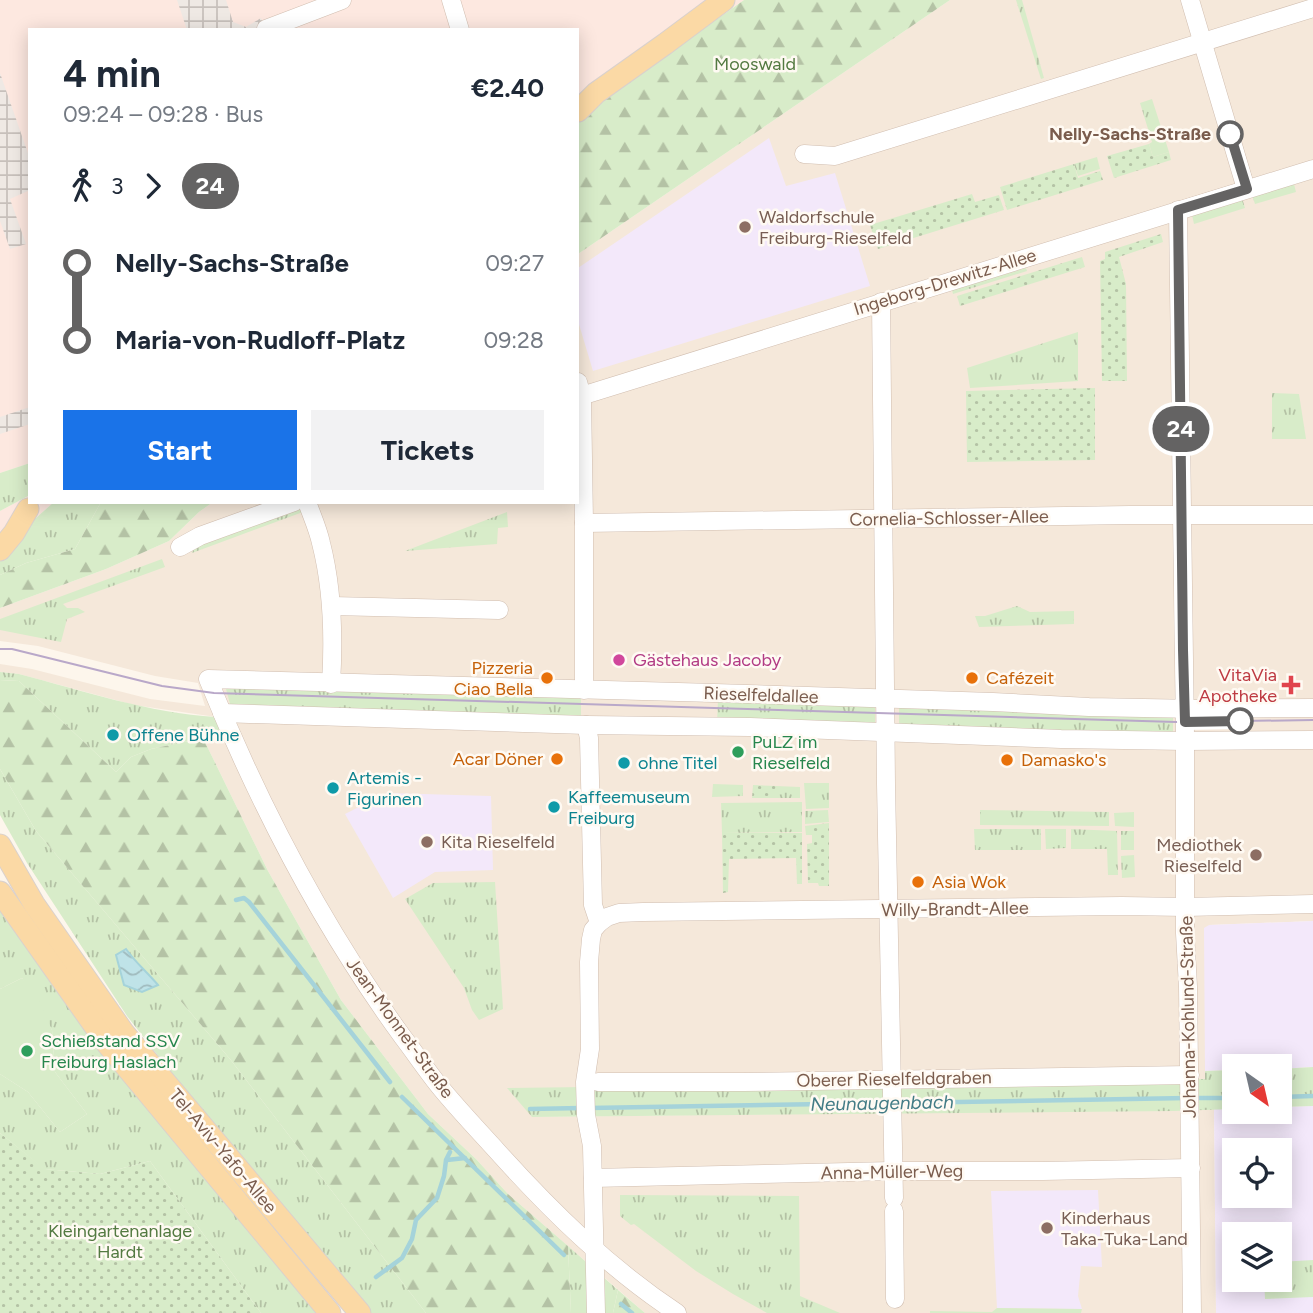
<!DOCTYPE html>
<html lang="en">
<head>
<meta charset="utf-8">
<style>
	:root { --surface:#fff; --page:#f2f2f3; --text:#1f2937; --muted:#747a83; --accent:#1a73e8 }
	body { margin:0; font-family:Figtree,sans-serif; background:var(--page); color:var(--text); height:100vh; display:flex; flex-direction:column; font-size:26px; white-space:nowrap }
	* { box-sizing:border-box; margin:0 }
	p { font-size:23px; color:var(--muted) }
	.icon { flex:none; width:38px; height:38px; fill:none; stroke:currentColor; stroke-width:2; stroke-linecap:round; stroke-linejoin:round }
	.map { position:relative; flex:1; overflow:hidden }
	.drawer { position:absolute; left:28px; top:28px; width:551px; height:476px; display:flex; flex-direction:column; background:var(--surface); border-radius:0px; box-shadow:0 4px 18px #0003 }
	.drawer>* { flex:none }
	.badge { padding:0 14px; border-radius:23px; font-size:24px; line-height:46px }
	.needle { width:46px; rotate:146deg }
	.controls { position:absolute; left:1222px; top:1054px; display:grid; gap:14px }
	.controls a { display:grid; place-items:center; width:70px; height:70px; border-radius:0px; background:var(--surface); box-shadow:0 4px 18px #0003; font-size:35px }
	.map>.badge { position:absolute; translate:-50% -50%; box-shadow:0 0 0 4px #fff }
	.legs { display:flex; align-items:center; gap:10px; height:77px; padding:0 35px; font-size:23px }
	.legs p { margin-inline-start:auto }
	.overview { display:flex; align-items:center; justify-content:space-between; height:119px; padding:0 35px }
	h1 { font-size:38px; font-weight:700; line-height:52px }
	.cta { display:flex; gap:14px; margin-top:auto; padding:14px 35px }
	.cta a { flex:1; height:80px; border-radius:0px; background:var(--accent); color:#fff; font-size:28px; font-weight:700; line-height:80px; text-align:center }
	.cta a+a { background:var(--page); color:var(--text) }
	ul { padding:0 35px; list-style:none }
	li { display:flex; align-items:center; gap:24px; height:77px; font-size:26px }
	li i { display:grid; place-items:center; width:10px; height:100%; margin:0 9px; background:currentColor }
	li i::after { content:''; width:18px; height:18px; margin:-9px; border:5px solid; border-radius:50%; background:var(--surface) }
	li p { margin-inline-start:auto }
	li:first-child i { background:linear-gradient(#0000 50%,currentColor 0) }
	li:last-child i { background:linear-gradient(currentColor 50%,#0000 0) }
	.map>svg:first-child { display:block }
	.residential { fill:#f5e8da }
	.commercial { fill:#fde8e0 }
	.industrial { fill:url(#industrial-grid) }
	.education { fill:#f3e8fa; fill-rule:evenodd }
	.grass { fill:url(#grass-tufts) }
	.forest { fill:url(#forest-firs) }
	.garden { fill:url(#garden-dots) }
	.pitch { fill:#d8ecc9 }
	.water { fill:url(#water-waves); stroke:#a5d3da; stroke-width:2 }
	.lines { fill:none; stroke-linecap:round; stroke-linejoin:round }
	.stream { stroke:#a5d3da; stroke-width:4.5 }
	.minor-casing { stroke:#d1beb0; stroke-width:19 }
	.major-casing { stroke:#dad1cd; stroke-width:23 }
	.minor { stroke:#fff; stroke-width:18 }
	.major { stroke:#fbd9a5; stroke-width:21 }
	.tram { stroke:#b9a8c9; stroke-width:2 }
	.line-1-casing { stroke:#fff; stroke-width:16 }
	.line-1 { stroke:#646363; stroke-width:10 }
	.stop-1-dot { fill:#fff; stroke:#646363; stroke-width:3.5 }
	.education-dot { fill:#8d6e63; stroke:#fffaf3; stroke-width:2.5 }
	.hotel-dot { fill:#d1479c; stroke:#fffaf3; stroke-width:2.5 }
	.food-dot { fill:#e8710a; stroke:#fffaf3; stroke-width:2.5 }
	.health-dot { fill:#e0444e; stroke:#fffaf3; stroke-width:2.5 }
	.culture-dot { fill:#0f9aa8; stroke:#fffaf3; stroke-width:2.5 }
	.leisure-dot { fill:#2e9e5b; stroke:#fffaf3; stroke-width:2.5 }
	.labels { text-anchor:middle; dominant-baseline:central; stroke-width:5; stroke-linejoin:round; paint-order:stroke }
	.park-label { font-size:18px; fill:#537a41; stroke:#fffaf3 }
	.stop-label { font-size:18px; font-weight:bold; fill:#7a5c4d; stroke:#fffaf3; text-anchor:end }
	.education-label { font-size:18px; fill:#785e54; stroke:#fffaf3; text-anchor:start }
	.street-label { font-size:18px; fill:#7a5c4d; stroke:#fffaf3 }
	.hotel-label { font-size:18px; fill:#b23c85; stroke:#fffaf3; text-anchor:start }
	.food-label { font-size:18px; fill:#c56008; stroke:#fffaf3; text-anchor:start }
	.health-label { font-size:18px; fill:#be3a42; stroke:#fffaf3; text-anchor:end }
	.culture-label { font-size:18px; fill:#0d838f; stroke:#fffaf3; text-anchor:start }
	.leisure-label { font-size:18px; fill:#27864d; stroke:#fffaf3; text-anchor:start }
	.water-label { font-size:19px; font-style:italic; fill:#437c86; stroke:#fffaf3 }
</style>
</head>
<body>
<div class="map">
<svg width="1313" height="1313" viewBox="0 0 1313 1313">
	<defs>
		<pattern id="industrial-grid" width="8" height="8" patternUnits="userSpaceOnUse" patternTransform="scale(1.75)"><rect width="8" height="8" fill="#efe9e4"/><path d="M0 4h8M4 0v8" fill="none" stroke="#c7c0bb"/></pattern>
		<pattern id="grass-tufts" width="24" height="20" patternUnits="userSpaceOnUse" patternTransform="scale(1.75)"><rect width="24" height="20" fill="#d8ecc9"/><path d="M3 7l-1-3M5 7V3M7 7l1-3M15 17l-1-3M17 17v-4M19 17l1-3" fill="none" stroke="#b4c2a5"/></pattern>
		<pattern id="forest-firs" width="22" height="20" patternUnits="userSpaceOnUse" patternTransform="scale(1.75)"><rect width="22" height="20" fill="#d8ecc9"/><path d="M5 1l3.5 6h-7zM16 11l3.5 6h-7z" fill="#b4c2a5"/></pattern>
		<pattern id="garden-dots" width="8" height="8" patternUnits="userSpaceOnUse" patternTransform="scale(1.75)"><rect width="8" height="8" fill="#d8ecc9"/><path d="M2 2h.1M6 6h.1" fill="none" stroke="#b4c2a5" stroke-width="1.8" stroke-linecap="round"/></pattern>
		<pattern id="water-waves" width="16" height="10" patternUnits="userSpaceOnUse" patternTransform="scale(1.75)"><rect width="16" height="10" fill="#bfe3e8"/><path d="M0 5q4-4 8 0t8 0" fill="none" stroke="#a0bbbe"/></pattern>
	</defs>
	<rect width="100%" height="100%" fill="#fdf6ec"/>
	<path class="residential" d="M950,0H1313V921L1209,925L1205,1079L508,1089L533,1117L1214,1109L1216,1313H645L508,1194L476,1159L428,1114L341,1000L268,871L203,738L221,731L216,717L134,705L19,674L0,672V664L32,669L150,699L205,706L198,683L155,676L38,646L0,641V608L106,569L169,541L199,512L213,502H578V254Z"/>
	<g class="commercial">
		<path d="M0,0H744L593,107L578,120V30H30V463L0,473Z"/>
		<path d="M30,495V502H54L28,525L0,557V511Z"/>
	</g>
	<g class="industrial">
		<path d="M177,0H226L233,22L246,27L261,18L266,30H187Z"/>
		<path d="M0,73L30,159V190L10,199L26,244L10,249L0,221Z"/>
		<path d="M30,407V424L0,434V417Z"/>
	</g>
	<g class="education">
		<path d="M769,138L786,186L835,173L870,286L593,371L578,321V268Z"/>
		<path d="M387,793L491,796L493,870L435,872L393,898L345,814Z"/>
		<path d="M1313,921V1067L1279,1069V1066H1234V1070L1205,1071L1204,928L1209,925Z"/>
		<path d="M1313,1106V1313H1216L1214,1109H1234V1111H1279V1107ZM1234,1150H1279V1195H1234ZM1234,1234H1279V1279H1234Z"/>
		<path d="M1098,1190L1102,1267L1081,1266L1078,1296L1082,1309L997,1308L991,1191Z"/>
	</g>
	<g class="grass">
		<path d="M1016,0H1022L1044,78L1041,79Z"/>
		<path d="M1152,99L1169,152L1153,157L1149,144L1152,142L1140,103Z"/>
		<path d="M1097,157L1100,169L1078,176L1074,164Z"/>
		<path d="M1294,184L1296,192L1255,204L1252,195Z"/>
		<path d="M1242,198L1245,208L1194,224L1192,215Z"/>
		<path d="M1026,268L1027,271L953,294L952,290Z"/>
		<path d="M1078,332V381L970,388L967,368Z"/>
		<path d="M1272,393L1299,394L1306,439H1272Z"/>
		<path d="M30,463V495L0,511V473Z"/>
		<path d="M54,502H101L75,549L26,563L0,575V557L28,525Z"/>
		<path d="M299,509H302L303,512L192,553L194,548Z"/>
		<path d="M507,512L508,527L498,528L497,544L405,551Z"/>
		<path d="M162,559L165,567L63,604L67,608H78L85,612L67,619L61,642L0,630V619Z"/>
		<path d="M1017,606L1030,612L1074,611V624L979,627L975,616H985Z"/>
		<path d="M0,672L19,674C84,691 149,713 216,717L221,731L203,738L151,749L131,757L116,772L19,681L0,680Z"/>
		<path d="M225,685L581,696V720L233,710L230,704Z"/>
		<path d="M718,699L875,704V729L717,724Z"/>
		<path d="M899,705L1173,713V737L899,729Z"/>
		<path d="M0,769L36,831L230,1059L426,1313H371L184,1089L127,1016L27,863L0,815Z"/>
		<path d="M804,783H829V808L806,809Z"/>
		<path d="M713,784L743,785V796L712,797Z"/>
		<path d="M776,786L800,787V798H776Z"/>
		<path d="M802,802V832L722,833L721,803Z"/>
		<path d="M828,810L829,822L805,824V811Z"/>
		<path d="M980,810L1109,812V826L980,825Z"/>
		<path d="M1134,812V827L1115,826L1114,813Z"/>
		<path d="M974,829H1041V850H975Z"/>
		<path d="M1045,829H1066V848L1046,849Z"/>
		<path d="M1071,829L1117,831L1118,875H1108L1107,849H1071Z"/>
		<rect x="1121" y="831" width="13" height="19"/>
		<path d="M1134,855L1135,877L1122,878L1121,856Z"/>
		<path d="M495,882L503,1009L479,1020L472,1010L464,988L405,899L433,883Z"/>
		<path d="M0,903L317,1313H261L150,1161L100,1174L44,1169L0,1133V1074L28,1092L60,1132L87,1114L55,1072L52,1030L22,978L0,989Z"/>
		<path d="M1313,1067V1106L1279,1107V1069Z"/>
		<path d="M1234,1070V1109L1174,1111L532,1117L507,1088L1205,1079V1071Z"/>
		<path d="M620,1195L799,1196L800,1296L840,1313H767L733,1294L696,1271L634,1224L631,1225L620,1216Z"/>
		<path d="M568,1246L618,1290L613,1313H571Z"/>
		<path d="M1313,1260V1297L1265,1299L1264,1279H1279V1262Z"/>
		<path d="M997,1308L1082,1309L1081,1313H930V1311L992,1312Z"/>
	</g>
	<g class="forest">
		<path d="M744,0H950L578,254V120L593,107Z"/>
		<path d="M101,502H213L199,512L169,541L106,569L0,608V575L26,563L75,549Z"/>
		<path d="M0,680L19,681L116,772L131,757L151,749L203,738L268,871L341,1000L428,1114L476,1159L508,1194L568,1246L571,1313H426L230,1059L36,831L0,769Z"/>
		<path d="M618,1290L645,1313H613Z"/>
	</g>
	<g class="garden">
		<path d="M1149,144L1153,157L1169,152L1171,160L1114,178L1107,156Z"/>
		<path d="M1074,164L1078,178L1100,171L1103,180L1007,210L1000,187Z"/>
		<path d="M972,194L975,202L999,195L1004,210L878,249L870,225Z"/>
		<path d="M1161,234L1163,242L1119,257L1126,284L1127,381H1102L1100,261L1105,259V252Z"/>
		<path d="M1082,257L1085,267L960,306L957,296Z"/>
		<path d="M1095,388V460L967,462L966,391Z"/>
		<path d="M753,785L776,786V798H752Z"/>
		<path d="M829,823V886H819L818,883H808L807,844L812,843V835H806L805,826Z"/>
		<path d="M722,833H802V884H797L796,858L729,859L728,892L723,893Z"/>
		<path d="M0,1133L45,1169L100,1174L150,1161L261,1313H0Z"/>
	</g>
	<path class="pitch" d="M22,978L39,1000L52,1030L55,1072L87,1114L60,1132L28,1092L0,1074V989Z"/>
	<path class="water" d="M126,949C135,962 147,972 158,985L142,992L124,985L116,955Z"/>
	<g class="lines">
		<g class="stream">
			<path d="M236,900L244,898L249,902L390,1082"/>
			<path d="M402,1097L564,1255"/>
			<path d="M1279,1097L1313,1096"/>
			<path d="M1195,1098H1234"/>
			<path d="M898,1103L1187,1098"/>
			<path d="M590,1108L889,1103"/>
			<path d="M530,1109L581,1108"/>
			<path d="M447,1160L465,1158"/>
			<path d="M376,1277L402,1258L412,1239L416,1220L437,1198L444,1176L446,1160L450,1152"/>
			<path d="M621,1304L632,1313"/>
		</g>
		<defs>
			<g id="minor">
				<path d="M451,0L460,30"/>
				<path d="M1190,0L1246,189"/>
				<path d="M266,29L342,0"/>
				<path d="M804,154L835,156L1313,8"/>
				<path d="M1178,210L1185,735V933L1188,987L1192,1313"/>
				<path d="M881,302L886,784L894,1198"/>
				<path d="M578,382L582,396L584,523V690"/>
				<path d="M578,397L1313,169"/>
				<path d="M307,502C312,516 318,529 321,543C333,590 334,636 331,684"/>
				<path d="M584,523L1130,515H1313"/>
				<path d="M180,547L200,536L294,502"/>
				<path d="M332,606L499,610"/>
				<path d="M222,713L586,725L750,727L1061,739L1185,741L1313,740"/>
				<path d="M586,725L589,738L593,905L599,923"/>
				<path d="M598,1082H743L1190,1075"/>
				<path d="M593,1178L892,1171H1043L1191,1168"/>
				<path d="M894,1211L895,1299"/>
				<path d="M596,1313L592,1146L586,1115L585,1082L590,1049L589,962L591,939L593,930L599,923L607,917L619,913L643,912L1122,906L1186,907L1313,904"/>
				<path d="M677,1313C609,1268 551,1211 497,1151C478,1130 458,1109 440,1087C427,1071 415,1053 402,1036C321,925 260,807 208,679L714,693L993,702L1089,707L1198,709L1313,708"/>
			</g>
			<g id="major">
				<path d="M578,111L596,93L665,44L724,0"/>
				<path d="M0,550L14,533L28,509"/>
				<path d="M0,845L34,904L124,1033L360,1313"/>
				<path d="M0,892L108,1045L330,1313"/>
			</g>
		</defs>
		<use href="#minor" class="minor-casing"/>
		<use href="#major" class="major-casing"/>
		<use href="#minor" class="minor"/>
		<use href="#major" class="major"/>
		<path class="tram" d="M0,649H12L162,686L214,693L1176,722L1313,720"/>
	</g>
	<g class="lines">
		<defs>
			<path id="line-1" d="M1230,134L1247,189L1178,210L1183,650L1185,722L1240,721"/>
		</defs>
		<use href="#line-1" class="line-1-casing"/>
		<use href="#line-1" class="line-1"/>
	</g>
	<g class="stop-1-dot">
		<circle cx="1230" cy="134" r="12"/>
		<circle cx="1240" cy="721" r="12"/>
	</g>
	<g class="education-dot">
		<circle cx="745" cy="227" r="7"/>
		<circle cx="427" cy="842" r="7"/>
		<circle cx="1256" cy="855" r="7"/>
		<circle cx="1047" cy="1228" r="7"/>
	</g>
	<circle class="hotel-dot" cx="619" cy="660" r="7"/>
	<g class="food-dot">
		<circle cx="547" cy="678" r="7"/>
		<circle cx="972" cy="678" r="7"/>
		<circle cx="557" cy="759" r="7"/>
		<circle cx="1007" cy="760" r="7"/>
		<circle cx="918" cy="882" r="7"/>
	</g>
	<path class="health-dot" d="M1287.5 674.5h7v7h7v7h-7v7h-7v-7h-7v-7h7z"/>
	<g class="culture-dot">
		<circle cx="113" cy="735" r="7"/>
		<circle cx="624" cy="763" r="7"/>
		<circle cx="333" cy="788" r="7"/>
		<circle cx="554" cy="807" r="7"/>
	</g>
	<g class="leisure-dot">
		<circle cx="738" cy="752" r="7"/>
		<circle cx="27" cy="1051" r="7"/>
	</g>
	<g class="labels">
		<g class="park-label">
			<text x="755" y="64">Mooswald</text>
			<text x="120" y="1231">Kleingartenanlage<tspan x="120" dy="21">Hardt</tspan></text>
		</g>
		<g class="stop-label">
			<text x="1211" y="134">Nelly-Sachs-Straße</text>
		</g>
		<g class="education-label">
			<text x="759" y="217">Waldorfschule<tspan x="759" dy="21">Freiburg-Rieselfeld</tspan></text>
			<text x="441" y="842">Kita Rieselfeld</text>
			<text x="1242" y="845" text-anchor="end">Mediothek<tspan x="1242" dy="21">Rieselfeld</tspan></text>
			<text x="1061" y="1218">Kinderhaus<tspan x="1061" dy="21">Taka-Tuka-Land</tspan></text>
		</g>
		<g class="street-label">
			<text transform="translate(945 282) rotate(-17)">Ingeborg-Drewitz-Allee</text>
			<text transform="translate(949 518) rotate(-1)">Cornelia-Schlosser-Allee</text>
			<text transform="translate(761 695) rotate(2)">Rieselfeldallee</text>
			<text transform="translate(955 909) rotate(-1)">Willy-Brandt-Allee</text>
			<text transform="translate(1188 1017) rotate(-91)">Johanna-Kohlund-Straße</text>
			<text transform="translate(400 1028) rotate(54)">Jean-Monnet-Straße</text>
			<text transform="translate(894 1079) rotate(-1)">Oberer Rieselfeldgraben</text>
			<text transform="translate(223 1151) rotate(50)">Tel-Aviv-Yafo-Allee</text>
			<text transform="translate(892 1172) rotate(-1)">Anna-Müller-Weg</text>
		</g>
		<g class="hotel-label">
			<text x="633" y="660">Gästehaus Jacoby</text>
		</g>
		<g class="food-label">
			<text x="533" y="668" text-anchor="end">Pizzeria<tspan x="533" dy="21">Ciao Bella</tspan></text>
			<text x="986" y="678">Cafézeit</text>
			<text x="543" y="759" text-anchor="end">Acar Döner</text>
			<text x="1021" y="760">Damasko's</text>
			<text x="932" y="882">Asia Wok</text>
		</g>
		<g class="health-label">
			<text x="1277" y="675">VitaVia<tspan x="1277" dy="21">Apotheke</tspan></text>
		</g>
		<g class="culture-label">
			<text x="127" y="735">Offene Bühne</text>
			<text x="638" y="763">ohne Titel</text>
			<text x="347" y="778">Artemis -<tspan x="347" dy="21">Figurinen</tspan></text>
			<text x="568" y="797">Kaffeemuseum<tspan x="568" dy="21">Freiburg</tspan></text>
		</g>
		<g class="leisure-label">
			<text x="752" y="742">PuLZ im<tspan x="752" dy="21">Rieselfeld</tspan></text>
			<text x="41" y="1041">Schießstand SSV<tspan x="41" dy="21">Freiburg Haslach</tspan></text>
		</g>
		<g class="water-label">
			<text transform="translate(882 1103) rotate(-1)">Neunaugenbach</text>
		</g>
	</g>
</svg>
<div class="controls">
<a><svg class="needle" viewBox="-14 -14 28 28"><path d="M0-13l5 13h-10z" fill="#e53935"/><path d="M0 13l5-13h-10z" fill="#747a83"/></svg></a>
<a><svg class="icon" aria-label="locate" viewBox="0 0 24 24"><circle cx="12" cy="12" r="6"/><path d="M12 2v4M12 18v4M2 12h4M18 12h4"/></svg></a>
<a><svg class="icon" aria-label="layers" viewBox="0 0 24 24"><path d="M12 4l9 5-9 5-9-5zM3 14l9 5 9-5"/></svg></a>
</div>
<b class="badge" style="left:1181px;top:429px;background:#646363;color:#fff">24</b>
<section class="drawer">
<div class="overview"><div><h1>4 min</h1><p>09:24 – 09:28 · Bus</p></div><b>€2.40</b></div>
<div class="legs"><svg class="icon" aria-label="walk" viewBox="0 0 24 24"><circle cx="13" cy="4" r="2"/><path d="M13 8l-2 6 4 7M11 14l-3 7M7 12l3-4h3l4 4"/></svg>3<svg class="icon" aria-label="forward" viewBox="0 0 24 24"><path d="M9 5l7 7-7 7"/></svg><b class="badge" style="background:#646363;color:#fff">24</b></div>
<ul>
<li><i style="color:#646363"></i><b>Nelly-Sachs-Straße</b><p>09:27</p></li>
<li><i style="color:#646363"></i><b>Maria-von-Rudloff-Platz</b><p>09:28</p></li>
</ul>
<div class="cta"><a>Start</a><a>Tickets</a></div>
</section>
</div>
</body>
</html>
